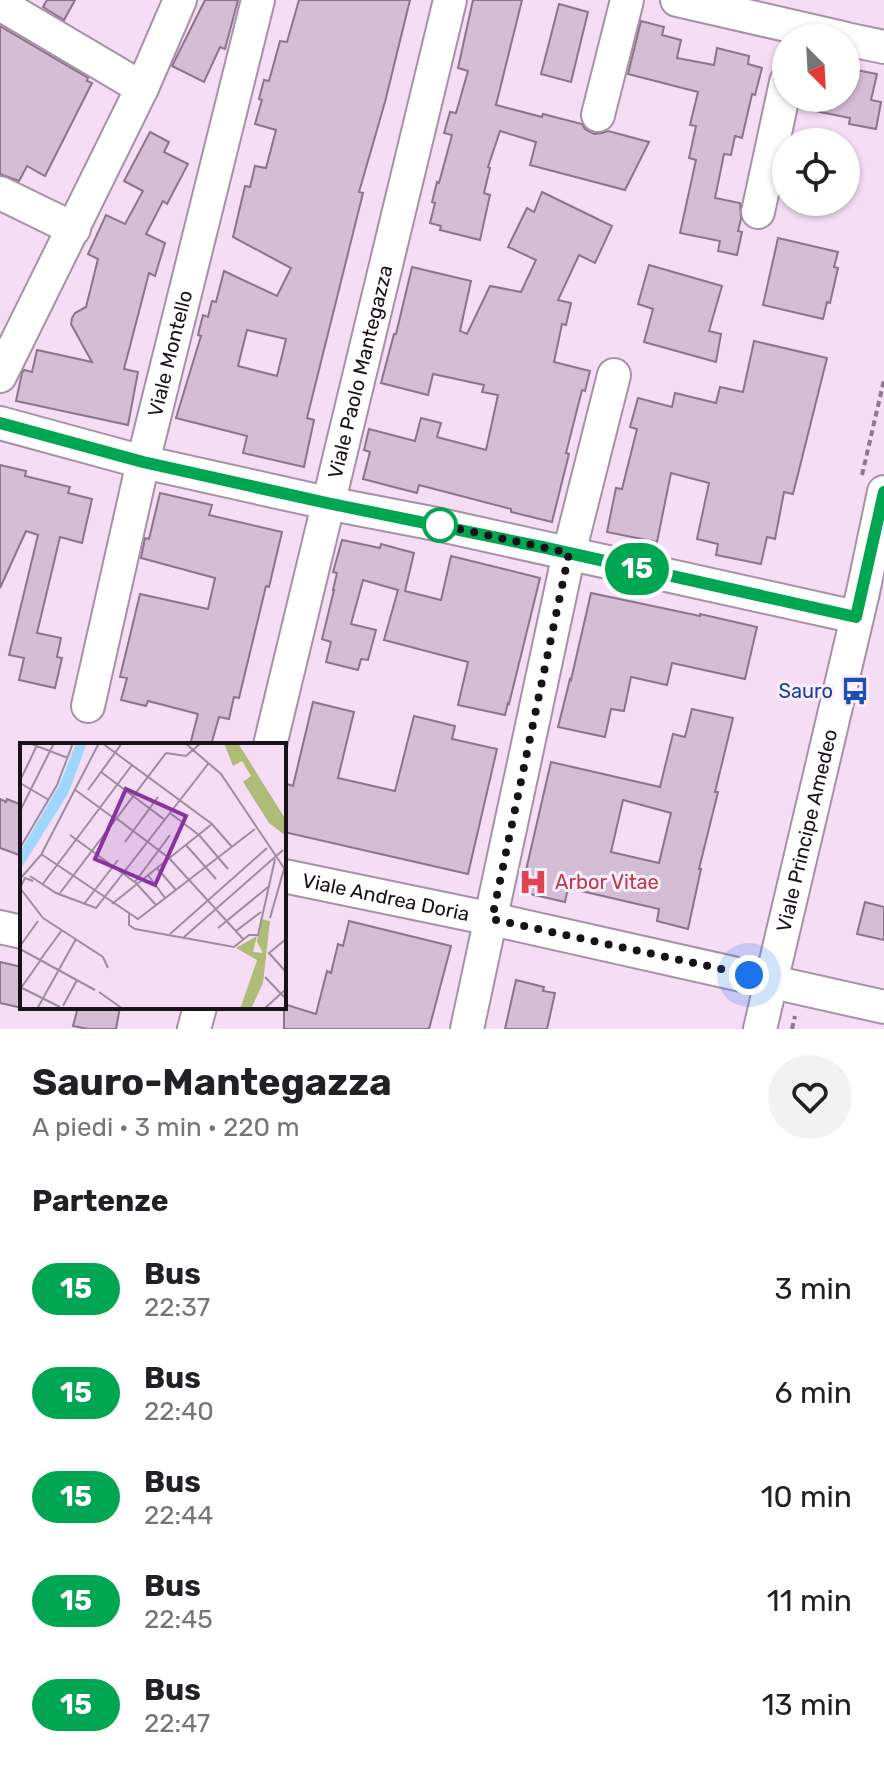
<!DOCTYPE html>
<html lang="it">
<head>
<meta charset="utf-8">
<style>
	:root { --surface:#fff; --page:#f2f2f2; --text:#202124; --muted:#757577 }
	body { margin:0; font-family:Rubik,sans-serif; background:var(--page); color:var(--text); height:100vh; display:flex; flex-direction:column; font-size:30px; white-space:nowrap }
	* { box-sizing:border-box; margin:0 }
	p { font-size:26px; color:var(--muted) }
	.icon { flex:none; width:44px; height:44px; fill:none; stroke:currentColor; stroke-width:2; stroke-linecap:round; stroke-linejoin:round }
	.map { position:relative; height:1029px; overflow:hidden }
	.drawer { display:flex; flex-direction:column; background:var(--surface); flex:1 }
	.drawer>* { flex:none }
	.badge { padding:0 16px; border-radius:26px; font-size:28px; line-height:52px }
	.needle { width:52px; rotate:156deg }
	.buttons { position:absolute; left:772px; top:24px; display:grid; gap:16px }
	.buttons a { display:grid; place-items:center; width:88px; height:88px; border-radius:50%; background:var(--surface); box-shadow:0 2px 6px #0004; font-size:40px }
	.you { position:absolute; width:40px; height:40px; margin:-20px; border:6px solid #fff; border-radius:50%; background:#1a73e8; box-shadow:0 0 0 12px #1a73e833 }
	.map>.badge { position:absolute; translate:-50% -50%; box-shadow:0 0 0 4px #fff }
	h2 { padding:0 32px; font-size:30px; line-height:72px }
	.round { display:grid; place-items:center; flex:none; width:84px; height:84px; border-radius:42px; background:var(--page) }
	.overview { display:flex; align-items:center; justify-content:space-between; height:136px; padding:0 32px }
	h1 { font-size:38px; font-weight:700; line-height:60px }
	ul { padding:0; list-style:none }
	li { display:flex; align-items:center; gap:24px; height:104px; padding:0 32px }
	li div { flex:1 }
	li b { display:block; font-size:30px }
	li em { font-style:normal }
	li .badge { min-width:88px; font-weight:700; text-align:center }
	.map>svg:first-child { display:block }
	.building { fill:#d5bdd5; stroke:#8a758a; stroke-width:2; fill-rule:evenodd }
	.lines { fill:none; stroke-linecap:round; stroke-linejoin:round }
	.minor-casing { stroke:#a791a8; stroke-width:36 }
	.path { stroke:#8b7a8b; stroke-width:4; stroke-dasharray:6 4; stroke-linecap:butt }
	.minor { stroke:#fff; stroke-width:32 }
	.line-casing { stroke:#fff; stroke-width:18 }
	.line { stroke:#00a651; stroke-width:12 }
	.walk { stroke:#1a121a; stroke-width:8; stroke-dasharray:0 14.4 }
	.stop-dot { fill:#fff; stroke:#00a651; stroke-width:4 }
	.labels { text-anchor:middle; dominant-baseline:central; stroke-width:6; stroke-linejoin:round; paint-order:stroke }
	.street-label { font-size:20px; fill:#1a121a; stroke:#fceefc }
	.transit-label { font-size:20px; fill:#164399; stroke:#fceefc; text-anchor:end }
	.health-label { font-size:20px; fill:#be3a42; stroke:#fceefc; text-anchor:start }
	.inset-road { fill:none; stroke:#9d8c9d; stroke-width:2 }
	.view { fill:#8832a0; fill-opacity:0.15; stroke:#8832a0; stroke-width:4 }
	.inset-edge { fill:none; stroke:#1a121a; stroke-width:4 }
</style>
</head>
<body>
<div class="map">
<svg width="884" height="1029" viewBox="0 0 884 1029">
	<rect width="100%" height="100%" fill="#f5ddf5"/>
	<g class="building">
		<path d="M47,0H75L64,20L43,7Z"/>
		<path d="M205,0H238L225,49L220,47L204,82L172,66Z"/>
		<path d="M299,0H410L385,102L359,192L363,193L307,418L314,420L304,467L243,453L247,436L176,418L201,336L198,335L203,315L208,317L212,301L216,302L224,271L277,296L291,268L233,237L245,186L250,187L255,166L266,168L276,130L255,124L262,100L259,99L264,80L269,81L280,41L287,42ZM247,330L286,339L277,376L238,366Z"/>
		<path d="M473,0H522L496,105L542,117L543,114L582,124L585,129L594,134L602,133L608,131L649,142L625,190L530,165L536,142L500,131L488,167L490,168L484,193L490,195L480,240L440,230L441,226L430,223L435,203L432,202L437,182L439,183L452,135L444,133L450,112L456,113L468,71L458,68Z"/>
		<path d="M559,4L588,12L571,82L541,74Z"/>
		<path d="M641,21L664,27L662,35L681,40L677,58L714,65L717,48L749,56L748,64L762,68L755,95L752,94L742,138L735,136L731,155L724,154L715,198L740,203L741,219L738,231L742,232L737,255L718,251L720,241L680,233L696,160L689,158L696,126L690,125L698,92L628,74Z"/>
		<path d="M0,26L88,78L87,81L92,83L45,176L27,166L19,181L0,174Z"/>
		<path d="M846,68L877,74L871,100L881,102L876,129L849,124L850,118L800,108L802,98H846Z"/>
		<path d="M150,132L169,142L164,152L188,164L167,204L163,201L146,234L165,243L155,276L149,273L124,369L138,372L128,425L16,401L22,373L24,370L32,372L37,350L92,362L71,324L72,318L75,313L86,307L98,259L88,254L106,215L125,224L143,191L124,181Z"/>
		<path d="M542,192L612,226L595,263L579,255L558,300L571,303L566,325L562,324L554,362L590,371L585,391L582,390L566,453L569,454L552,522L511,512V509L419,485L417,493L363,479L370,452L364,450L369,429L415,441L421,418L441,423L437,437L486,450L498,395L482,392L484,385L433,374L428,395L381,383L394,334H396L412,267L471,281L460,331L467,334L490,286L521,292L536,260L508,247L527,208L534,212Z"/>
		<path d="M778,238L838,252L834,267L838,268L830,303L827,302L823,319L763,305Z"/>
		<path d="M649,265L722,286L709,331L721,334L716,362L644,342L653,309L638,304Z"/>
		<path d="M754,341L827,358L793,494L784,492L775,539L767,537L761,564L716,555L718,544L697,539L709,483L671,473L657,542L607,532L616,488L622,489L637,429L630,427L638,398L672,407L675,393L716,403L720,387L743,392Z"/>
		<path d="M0,465L26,471L25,476L70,487L68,493L92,499L82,543L60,537L37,633L61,638L57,657L62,658L55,688L19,680L24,658L9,655L38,535L26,531L0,588Z"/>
		<path d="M160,493L212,505L209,515L282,532L269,587L266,586L239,698L234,697L229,719L219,717L211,745H190L198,714L148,701L146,706L121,700L127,678L120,677L140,594L208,609L215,578L141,558L145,538L149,539Z"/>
		<path d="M342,540L380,548L381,544L414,553L405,591L441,600L451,556L540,578L509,704L508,703L505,715L458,705L468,662L384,640L398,590L363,580L351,624L376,630L368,660L361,659L358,670L326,662L331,642L322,639L334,590H333L337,573L333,572Z"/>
		<path d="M591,593L700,616V614L757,627L745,679L672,663L667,685L631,677L624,711L611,709L605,737L558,727L570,679L571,680Z"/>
		<path d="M313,702L354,712L338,778L395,791L414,716L455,726L452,739L497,749L468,874L284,832V795L287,784L293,786Z"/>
		<path d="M692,709L733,718L715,792H718L699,869H701L688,929L657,921L659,909L568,888L565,902L521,892L551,762L660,787L673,734L685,737ZM623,800L671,813L659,863L611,852Z"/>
		<path d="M0,799L6,802L7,799L22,805V856L0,848Z"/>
		<path d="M865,902L884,907V940L857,934Z"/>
		<path d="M349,921L451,946L429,1029H284V1004L316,1014L327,971L331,973L338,944L343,946Z"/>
		<path d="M0,962L22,967V1008L0,1003Z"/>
		<path d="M516,980L544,987L543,991L555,993L547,1029H505Z"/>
		<path d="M78,1007H120L116,1029H88L73,1026Z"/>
	</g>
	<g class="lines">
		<defs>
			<g id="minor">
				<path d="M677,0L843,38"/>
				<path d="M0,4L142,88"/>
				<path d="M846,39L884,47"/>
				<path d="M598,115L627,0"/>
				<path d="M0,193L74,229"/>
				<path d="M758,212L786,82"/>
				<path d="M0,376L142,88L180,0"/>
				<path d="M0,423L143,462L327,503L436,524L856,617"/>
				<path id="s1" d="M88,706L143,462L258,0"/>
				<path id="s2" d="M270,745L450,0"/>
				<path id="s3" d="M284,876L492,919L884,1007"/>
				<path d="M0,927L22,932"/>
				<path d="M194,1029L200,1007"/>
				<path d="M467,1029L569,553L614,375"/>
				<path id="s4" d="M760,1029L863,592L884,492"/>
			</g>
		</defs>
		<use href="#minor" class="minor-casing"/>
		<g class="path">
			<path d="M862,475L884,380"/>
			<path d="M792,1029L795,1016"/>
		</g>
		<use href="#minor" class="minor"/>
	</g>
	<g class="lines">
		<defs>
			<path id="line" d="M0,423L143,462L327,503L542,547L856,617L884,492"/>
		</defs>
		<use href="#line" class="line-casing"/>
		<use href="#line" class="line"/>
		<path class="walk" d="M440,525L436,524L569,553L492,919L749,975"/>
	</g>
	<defs>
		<symbol id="bus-bare" viewBox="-9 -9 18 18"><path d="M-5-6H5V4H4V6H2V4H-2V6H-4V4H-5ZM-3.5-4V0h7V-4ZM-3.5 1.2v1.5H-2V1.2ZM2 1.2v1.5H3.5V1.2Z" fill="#1a4fb4" stroke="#fceefc" stroke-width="2.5" paint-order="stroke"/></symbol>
		<symbol id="hospital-bare" viewBox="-9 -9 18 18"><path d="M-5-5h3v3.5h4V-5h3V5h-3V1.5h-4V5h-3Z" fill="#e0444e" stroke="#fceefc" stroke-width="2.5" paint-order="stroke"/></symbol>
	</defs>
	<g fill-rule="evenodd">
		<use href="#bus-bare" x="835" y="671" width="40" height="40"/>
		<use href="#hospital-bare" x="513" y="862" width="40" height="40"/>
	</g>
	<circle class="stop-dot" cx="440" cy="525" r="16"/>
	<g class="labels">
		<g class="street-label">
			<text stroke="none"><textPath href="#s1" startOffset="362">Viale Montello</textPath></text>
			<text stroke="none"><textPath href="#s2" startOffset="384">Viale Paolo Mantegazza</textPath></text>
			<text stroke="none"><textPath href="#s4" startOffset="204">Viale Principe Amedeo</textPath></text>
			<text stroke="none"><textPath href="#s3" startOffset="104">Viale Andrea Doria</textPath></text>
		</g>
		<g class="transit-label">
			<text x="833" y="691">Sauro</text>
		</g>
		<g class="health-label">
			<text x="555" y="882">Arbor Vitae</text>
		</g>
	</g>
	<g transform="translate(20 743)">
		<rect width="266" height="266" fill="#f5ddf5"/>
		<path d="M204,0H218L266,77V93L249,80L223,39L231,33L222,18L213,23ZM241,176L250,178L243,240L231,266H220L237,217L216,205L237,193L233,209L243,210L237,199Z" fill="#afbc77"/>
		<path d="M56,0H67L48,51L0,127V109L40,41Z" fill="#9fd6fe"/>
		<path class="inset-road" d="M9,0L48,15M82,0L192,81L212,104M165,0L201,31L266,128M146,10L166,13L181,0M81,29L145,77M0,38L18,0M0,40L29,57M54,46L95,76M68,47L102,0M0,68L34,0M150,70L179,92L208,126M96,75L149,115L224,197M50,92L116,140L136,162M105,99L138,54M166,102L196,136M0,105L37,42L53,0M21,111L118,176L235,86M137,125L156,147M128,132L145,155M10,133L36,150L76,165L188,21M0,136L21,112L79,0M13,138L5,135L0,145L23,175M115,139L150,92M22,142L112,22M40,150L146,10M64,161L98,117M92,161L192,81M109,171V182L115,186L214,204L229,192H238L255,116M23,175L83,214L88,225M250,175L264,126M198,185L248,144M216,188L241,169M150,191L247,105M164,194L263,107M266,196L249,210L266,229M0,203L18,178M0,206L75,247M20,217L42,187M245,234L266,256M0,244L40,264M1,245L20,218M79,249L103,266M43,263L57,237M17,266L56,196M244,266L266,246"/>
		<path class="view" d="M106,46L166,73L135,142L75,116Z"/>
		<rect width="266" height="266" class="inset-edge"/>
	</g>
</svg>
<div class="buttons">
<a><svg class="needle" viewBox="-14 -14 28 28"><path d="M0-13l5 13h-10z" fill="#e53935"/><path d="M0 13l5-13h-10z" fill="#757577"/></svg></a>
<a><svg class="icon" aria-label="locate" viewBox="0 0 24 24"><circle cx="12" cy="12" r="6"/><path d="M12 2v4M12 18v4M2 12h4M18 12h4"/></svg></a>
</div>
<div class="you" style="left:749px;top:975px"></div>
<b class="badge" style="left:637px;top:569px;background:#00a651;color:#fff">15</b>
</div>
<section class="drawer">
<div class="overview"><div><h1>Sauro-Mantegazza</h1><p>A piedi · 3 min · 220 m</p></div><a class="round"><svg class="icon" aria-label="heart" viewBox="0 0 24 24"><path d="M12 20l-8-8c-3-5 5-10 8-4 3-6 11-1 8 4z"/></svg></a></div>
<h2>Partenze</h2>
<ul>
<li><span class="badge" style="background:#00a651;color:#fff">15</span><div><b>Bus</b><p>22:37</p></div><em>3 min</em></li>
<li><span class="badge" style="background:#00a651;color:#fff">15</span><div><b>Bus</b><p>22:40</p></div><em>6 min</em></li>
<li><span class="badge" style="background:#00a651;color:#fff">15</span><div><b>Bus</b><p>22:44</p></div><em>10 min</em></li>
<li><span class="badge" style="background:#00a651;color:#fff">15</span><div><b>Bus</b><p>22:45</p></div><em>11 min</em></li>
<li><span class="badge" style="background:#00a651;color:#fff">15</span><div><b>Bus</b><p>22:47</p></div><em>13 min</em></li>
</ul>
</section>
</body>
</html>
